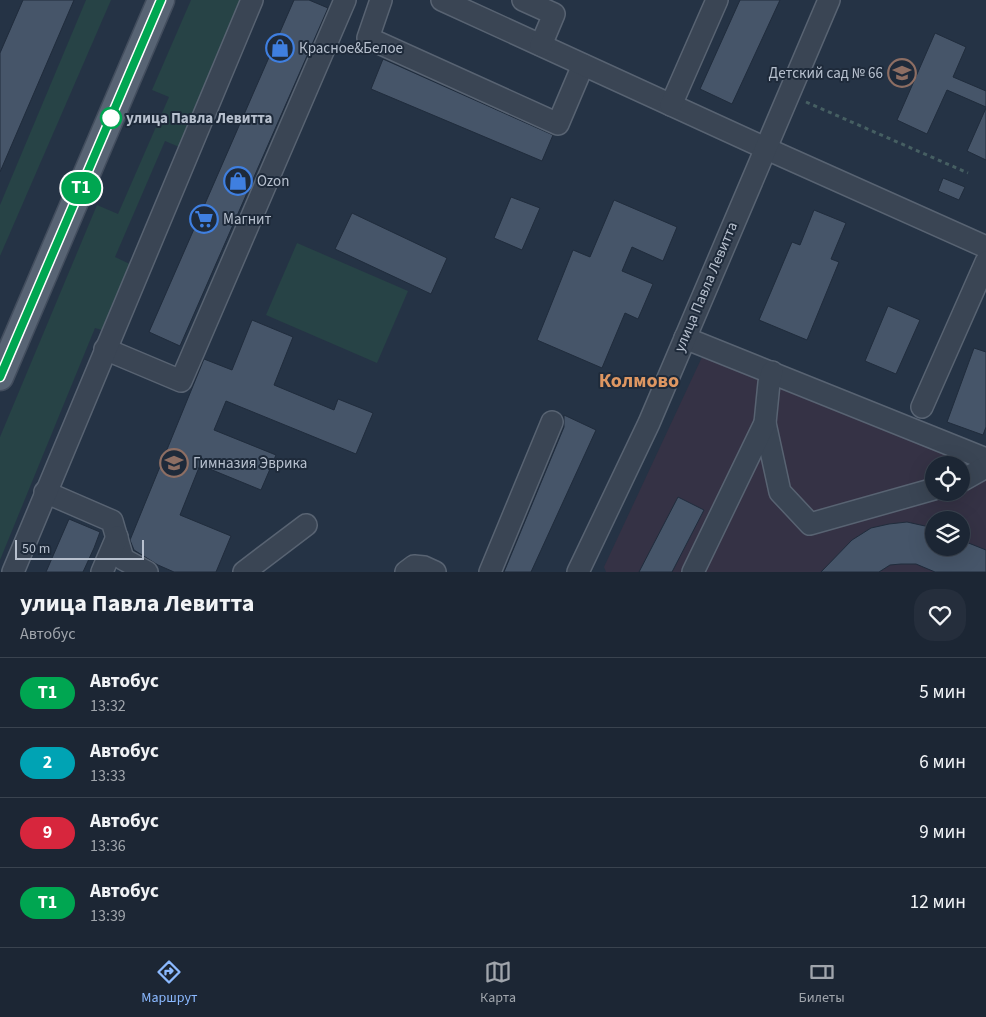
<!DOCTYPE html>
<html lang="ru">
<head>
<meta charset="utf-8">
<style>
	:root { --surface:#1c2634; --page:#252e3c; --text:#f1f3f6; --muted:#a0a5ac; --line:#3a434f; --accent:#8bb9ff }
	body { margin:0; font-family:"Source Sans 3",sans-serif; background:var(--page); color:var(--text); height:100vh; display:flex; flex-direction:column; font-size:19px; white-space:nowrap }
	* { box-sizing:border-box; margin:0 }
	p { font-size:16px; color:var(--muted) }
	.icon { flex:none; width:28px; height:28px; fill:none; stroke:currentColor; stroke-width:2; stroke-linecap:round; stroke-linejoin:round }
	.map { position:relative; height:572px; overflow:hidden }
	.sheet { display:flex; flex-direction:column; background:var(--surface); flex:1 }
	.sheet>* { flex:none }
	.badge { padding:0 10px; border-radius:16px; font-size:18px; line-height:32px }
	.fabs { position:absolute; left:925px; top:456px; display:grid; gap:10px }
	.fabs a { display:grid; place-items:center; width:45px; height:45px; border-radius:50%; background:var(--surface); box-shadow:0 5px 20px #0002,0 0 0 1px var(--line); font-size:25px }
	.scale { position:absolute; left:15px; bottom:12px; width:129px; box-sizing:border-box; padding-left:5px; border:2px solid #b7c0ce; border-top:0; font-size:14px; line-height:18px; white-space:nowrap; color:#b7c0ce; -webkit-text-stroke:4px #1e2a3a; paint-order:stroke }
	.map>.badge { position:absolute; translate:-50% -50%; box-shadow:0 0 0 2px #fff }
	.round { display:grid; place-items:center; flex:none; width:52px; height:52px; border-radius:20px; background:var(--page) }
	.headline { display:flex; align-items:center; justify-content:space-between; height:85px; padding:0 20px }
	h1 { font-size:24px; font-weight:700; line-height:38px }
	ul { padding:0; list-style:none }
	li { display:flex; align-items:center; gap:15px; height:70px; padding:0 20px; border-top:1px solid var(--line) }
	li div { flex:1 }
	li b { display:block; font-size:19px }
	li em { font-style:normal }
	li .badge { min-width:55px; font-weight:700; text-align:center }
	.menu { display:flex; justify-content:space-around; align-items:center; height:70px; border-top:1px solid var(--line); background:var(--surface); font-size:14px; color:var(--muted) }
	.menu a { display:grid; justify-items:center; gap:2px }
	.menu .on { color:var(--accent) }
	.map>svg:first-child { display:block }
	.medical { fill:#353245; fill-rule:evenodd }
	.green { fill:#274346 }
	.building { fill:#465569; stroke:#202c3c }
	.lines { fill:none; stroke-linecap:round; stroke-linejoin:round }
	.minor-casing { stroke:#586372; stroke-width:24 }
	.major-casing { stroke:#434e5e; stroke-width:29 }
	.path { stroke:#465f62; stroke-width:3; stroke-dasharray:4 4; stroke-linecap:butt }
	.minor { stroke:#3a4554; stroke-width:21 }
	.major { stroke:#586474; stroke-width:26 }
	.line-casing { stroke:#fff; stroke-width:11 }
	.line { stroke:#00a651; stroke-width:8 }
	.stop-dot { fill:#fff; stroke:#00a651; stroke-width:2.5 }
	.labels { text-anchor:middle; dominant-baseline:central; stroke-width:4; stroke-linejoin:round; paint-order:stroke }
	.poi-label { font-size:15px; fill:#b7c0ce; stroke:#1e2a3a; text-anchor:start }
	.stop-label { font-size:15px; font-weight:bold; fill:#b7c0ce; stroke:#1e2a3a; text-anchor:start }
	.street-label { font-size:15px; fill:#b7c0ce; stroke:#1e2a3a }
	.district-label { font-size:20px; font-weight:bold; fill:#de9762; stroke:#1e2a3a }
</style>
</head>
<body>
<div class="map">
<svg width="986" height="572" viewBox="0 0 986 572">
	<rect width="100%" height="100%" fill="#253345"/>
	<path class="medical" d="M703,355L986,469V572H606L604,567ZM934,465H961V492H934ZM934,520H961V548H934Z"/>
	<g class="green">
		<path d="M86,0H111L0,256V205Z"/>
		<path d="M191,0H246L184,149L165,141L115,257L134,266L105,331L95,328L0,560V437L97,205L118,214L169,97L152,90Z"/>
		<path d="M297,243L408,291L377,363L266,315Z"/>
	</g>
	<g class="building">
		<path d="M23,0H74L0,172V53Z"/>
		<path d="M294,0H309L328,8L180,346L149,332Z"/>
		<path d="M740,0H780L732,104L700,89Z"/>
		<path d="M935,33L966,47L953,77L986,91V107L947,90L927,134L897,120Z"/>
		<path d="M383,59L553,135L542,161L371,89Z"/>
		<path d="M986,108V160L967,151Z"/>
		<path d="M943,178L965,187L959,200L938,191Z"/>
		<path d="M511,197L540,208L522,250L494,238Z"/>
		<path d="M614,200L677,227L663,261L632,247L622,271L653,284L638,319L625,313L602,368L537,340L573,250L590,257Z"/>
		<path d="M814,210L846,223L831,259L839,262L807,340L759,320L792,242L800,245Z"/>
		<path d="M352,213L447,258L431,294L335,249Z"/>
		<path d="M888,306L920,320L896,374L865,361Z"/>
		<path d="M252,320L293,337L274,385L334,410L338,399L373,413L356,454L226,401L214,430L276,455L261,490L200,465L180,515L231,536L216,572H174L158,565L134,550L130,540L204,359L232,370Z"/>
		<path d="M974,348L986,352V427L983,435L947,422Z"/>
		<path d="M564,415L596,430L531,572H504L564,427Z"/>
		<path d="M678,497L704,510L672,572H639Z"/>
		<path d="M69,519L100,532L94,548L83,572H46Z"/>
		<path d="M907,522L934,528V548H961V540L986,550V572H935L916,564H901L890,565L879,572H821L852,540L871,528L889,524Z"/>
	</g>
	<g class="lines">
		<defs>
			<g id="minor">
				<path d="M381,0L368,38L558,124L583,65"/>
				<path d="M442,0L776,153L986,247"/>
				<path d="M523,0L554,14L541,45"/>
				<path d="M671,105L717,0"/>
				<path d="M685,338L986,459"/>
				<path d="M105,349L181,381L345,0"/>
				<path d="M922,407L986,262"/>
				<path d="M765,423L780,492L810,524L934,489"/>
				<path d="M961,481L986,467"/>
				<path d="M45,492L112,521L123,559L147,572"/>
				<path d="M13,572L252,0"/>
				<path d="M102,572L117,537"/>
				<path d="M244,572L306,525"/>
				<path d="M406,572L414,566L424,567L435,572"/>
				<path d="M490,572L552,422"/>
				<path d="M578,572L649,423L829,0"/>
				<path d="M693,572L765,423L769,383L772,372"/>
			</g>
			<path id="major" d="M0,377L161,0"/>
		</defs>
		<use href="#minor" class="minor-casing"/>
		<use href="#major" class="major-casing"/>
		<path class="path" d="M806,102L968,173"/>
		<use href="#minor" class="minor"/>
		<use href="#major" class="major"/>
	</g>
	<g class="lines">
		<defs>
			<path id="line" d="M0,377L161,0"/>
		</defs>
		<use href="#line" class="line-casing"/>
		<use href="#line" class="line"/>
	</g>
	<defs>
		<symbol id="shop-ring" viewBox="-11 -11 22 22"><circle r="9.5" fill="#1e2a3a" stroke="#3f7fe0" stroke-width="1.5"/><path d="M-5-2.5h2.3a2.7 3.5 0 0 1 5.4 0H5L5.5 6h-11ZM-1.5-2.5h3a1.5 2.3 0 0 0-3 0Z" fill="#3f7fe0"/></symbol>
		<symbol id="school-ring" viewBox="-11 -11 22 22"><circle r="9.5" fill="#1e2a3a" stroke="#8d6e63" stroke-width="1.5"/><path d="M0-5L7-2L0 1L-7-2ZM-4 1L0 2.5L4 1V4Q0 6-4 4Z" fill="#8d6e63"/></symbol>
		<symbol id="supermarket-ring" viewBox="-11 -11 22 22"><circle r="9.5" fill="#1e2a3a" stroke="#3f7fe0" stroke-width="1.5"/><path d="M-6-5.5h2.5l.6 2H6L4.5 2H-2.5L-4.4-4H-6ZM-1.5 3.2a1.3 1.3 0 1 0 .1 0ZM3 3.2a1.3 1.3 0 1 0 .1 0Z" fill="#3f7fe0"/></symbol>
	</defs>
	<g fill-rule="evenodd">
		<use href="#shop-ring" x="264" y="32" width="32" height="32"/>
		<use href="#school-ring" x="886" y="57" width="32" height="32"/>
		<use href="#shop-ring" x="222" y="165" width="32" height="32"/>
		<use href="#supermarket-ring" x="188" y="203" width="32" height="32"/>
		<use href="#school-ring" x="158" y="447" width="32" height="32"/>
	</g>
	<circle class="stop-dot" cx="111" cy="118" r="10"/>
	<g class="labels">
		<g class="poi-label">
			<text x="299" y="48">Красное&amp;Белое</text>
			<text x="883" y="73" text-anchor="end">Детский сад № 66</text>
			<text x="257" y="181">Ozon</text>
			<text x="223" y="219">Магнит</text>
			<text x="193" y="463">Гимназия Эврика</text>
		</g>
		<g class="stop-label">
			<text x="126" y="118">улица Павла Левитта</text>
		</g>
		<g class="street-label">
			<text transform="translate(706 287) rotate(-67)">улица Павла Левитта</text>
		</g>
		<g class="district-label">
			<text x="639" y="381">Колмово</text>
		</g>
	</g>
</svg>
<div class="fabs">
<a><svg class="icon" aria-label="locate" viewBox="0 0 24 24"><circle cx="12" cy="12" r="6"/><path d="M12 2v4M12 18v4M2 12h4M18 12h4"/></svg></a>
<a><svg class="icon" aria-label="layers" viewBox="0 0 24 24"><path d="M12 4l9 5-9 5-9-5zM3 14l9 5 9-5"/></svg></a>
</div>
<div class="scale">50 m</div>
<b class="badge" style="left:81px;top:188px;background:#00a651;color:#fff">Т1</b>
</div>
<section class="sheet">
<div class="headline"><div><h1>улица Павла Левитта</h1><p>Автобус</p></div><a class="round"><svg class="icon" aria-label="heart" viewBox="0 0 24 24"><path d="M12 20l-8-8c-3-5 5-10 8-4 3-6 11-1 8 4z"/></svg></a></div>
<ul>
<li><span class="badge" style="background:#00a651;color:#fff">Т1</span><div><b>Автобус</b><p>13:32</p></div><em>5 мин</em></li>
<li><span class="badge" style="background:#00a3b4;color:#fff">2</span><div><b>Автобус</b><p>13:33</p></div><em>6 мин</em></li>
<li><span class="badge" style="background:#d7263d;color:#fff">9</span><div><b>Автобус</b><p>13:36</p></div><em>9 мин</em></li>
<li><span class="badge" style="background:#00a651;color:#fff">Т1</span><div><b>Автобус</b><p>13:39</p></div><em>12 мин</em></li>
</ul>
</section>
<nav class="menu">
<a class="on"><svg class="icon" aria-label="directions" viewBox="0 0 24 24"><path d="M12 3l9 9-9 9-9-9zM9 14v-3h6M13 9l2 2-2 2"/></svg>Маршрут</a>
<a><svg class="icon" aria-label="map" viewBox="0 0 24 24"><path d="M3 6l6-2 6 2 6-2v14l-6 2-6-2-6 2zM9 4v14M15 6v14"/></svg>Карта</a>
<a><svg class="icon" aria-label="tickets" viewBox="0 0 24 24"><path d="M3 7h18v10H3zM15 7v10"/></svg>Билеты</a>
</nav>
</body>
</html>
